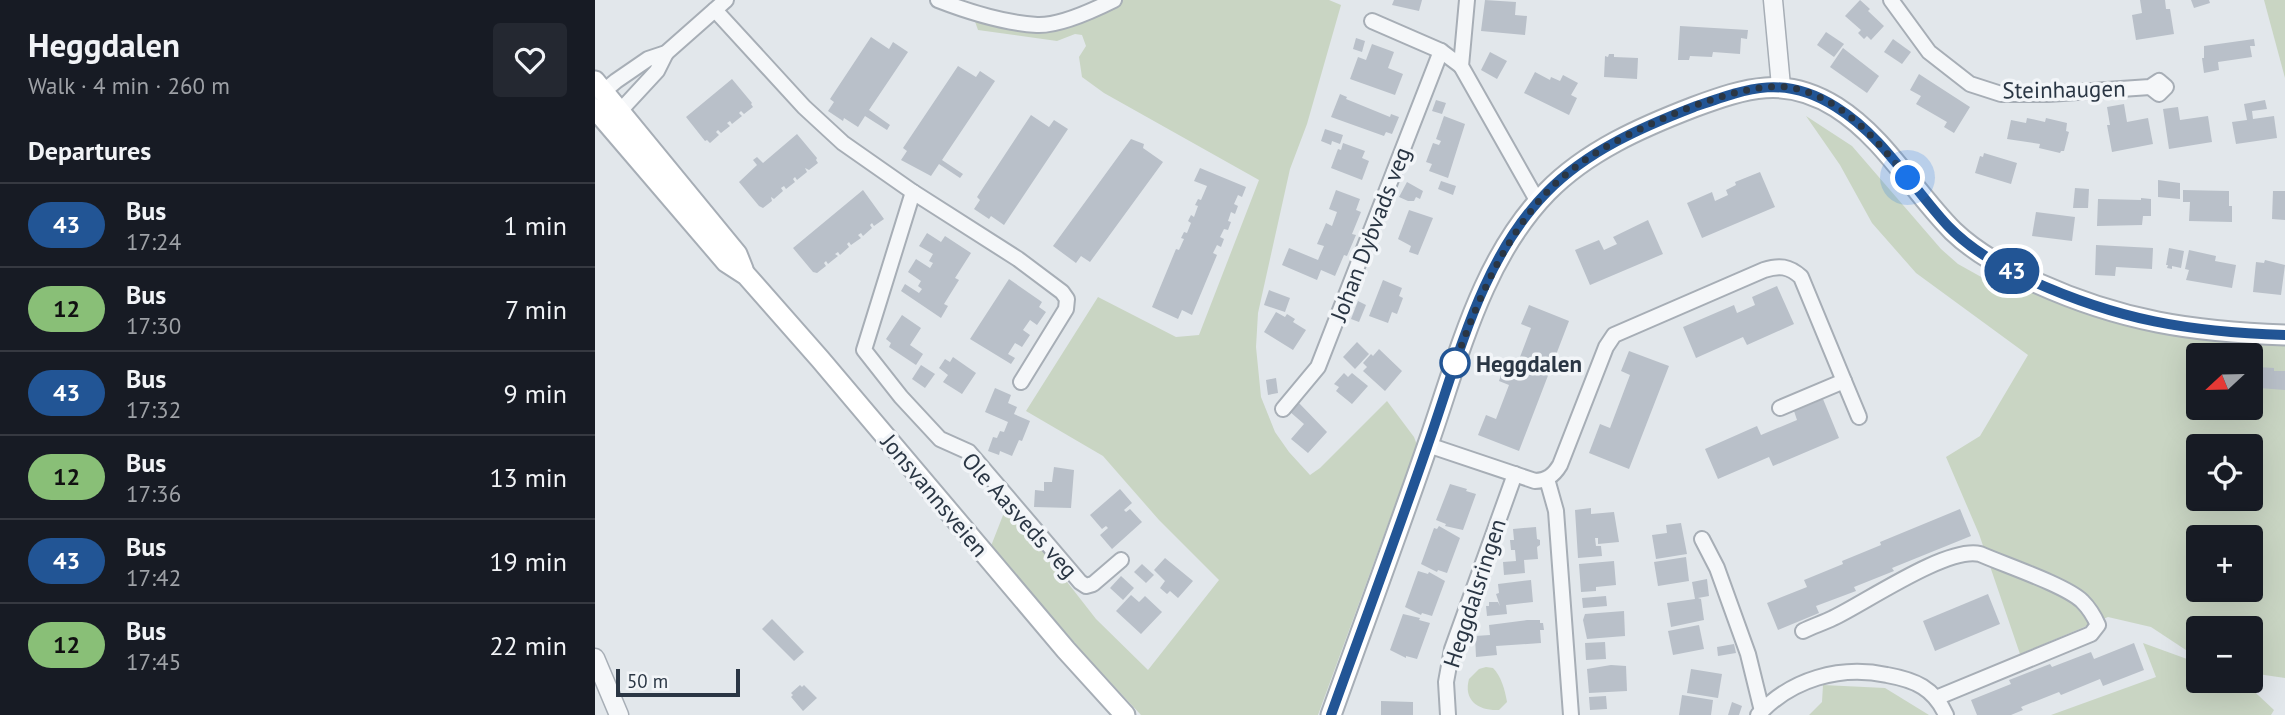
<!DOCTYPE html>
<html lang="en">
<head>
<meta charset="utf-8">
<style>
	:root { --surface:#171b24; --page:#242831; --text:#f1f3f6; --muted:#9ea1a6; --line:#363941 }
	body { margin:0; font-family:"PT Sans",sans-serif; background:var(--page); color:var(--text); height:100vh; display:flex; flex-direction:column; font-size:26px; white-space:nowrap }
	* { box-sizing:border-box; margin:0 }
	p { font-size:23px; color:var(--muted) }
	.icon { flex:none; width:38px; height:38px; fill:none; stroke:currentColor; stroke-width:2; stroke-linecap:round; stroke-linejoin:round }
	.map { position:relative; flex:1; overflow:hidden }
	.sheet { display:flex; flex-direction:column; background:var(--surface); width:595px }
	.sheet>* { flex:none }
	.badge { padding:0 14px; border-radius:23px; font-size:24px; line-height:46px }
	.needle { width:46px; rotate:248deg }
	.tools { position:absolute; left:1591px; top:343px; display:grid; gap:14px }
	.tools a { display:grid; place-items:center; width:77px; height:77px; border-radius:7px; background:var(--surface); box-shadow:0 7px 28px #0002; font-size:35px }
	.scale { position:absolute; left:21px; bottom:18px; width:124px; box-sizing:border-box; padding-left:7px; border:4px solid #2a3644; border-top:0; font-size:19px; line-height:24px; white-space:nowrap; color:#2a3644; -webkit-text-stroke:5px #f2f5f8; paint-order:stroke }
	.you { position:absolute; width:35px; height:35px; margin:-18px; border:5px solid #fff; border-radius:50%; background:#1a73e8; box-shadow:0 0 0 10px #1a73e833 }
	.map>.badge { position:absolute; translate:-50% -50%; box-shadow:0 0 0 4px #fff }
	h2 { padding:0 28px; font-size:26px; line-height:63px }
	.round { display:grid; place-items:center; flex:none; width:74px; height:74px; border-radius:7px; background:var(--page) }
	.headline { display:flex; align-items:center; justify-content:space-between; height:119px; padding:0 28px }
	h1 { font-size:33px; font-weight:600; line-height:52px }
	ul { padding:0; list-style:none }
	li { display:flex; align-items:center; gap:21px; height:84px; padding:0 28px; border-top:2px solid var(--line) }
	li div { flex:1 }
	li b { display:block; font-size:26px }
	li em { font-style:normal }
	li .badge { min-width:77px; font-weight:700; text-align:center }
	main { display:flex; flex:1; min-height:0 }
	.map>svg:first-child { display:block }
	.green { fill:#c9d5c3; fill-rule:evenodd }
	.building { fill:#b9c0c9 }
	.lines { fill:none; stroke-linecap:round; stroke-linejoin:round }
	.minor-casing { stroke:#a7aeb6; stroke-width:18 }
	.tertiary-casing { stroke:#a7aeb6; stroke-width:21 }
	.secondary-casing { stroke:#a7aeb6; stroke-width:23 }
	.minor { stroke:#f5f7f9; stroke-width:14 }
	.tertiary { stroke:#f5f7f9; stroke-width:18 }
	.secondary { stroke:#fff; stroke-width:19 }
	.line-casing { stroke:#fff; stroke-width:16 }
	.line { stroke:#225595; stroke-width:10 }
	.walk { stroke:#2a3644; stroke-width:7; stroke-dasharray:0 12.6 }
	.stop-dot { fill:#fff; stroke:#225595; stroke-width:3.5 }
	.labels { text-anchor:middle; dominant-baseline:central; stroke-width:7; stroke-linejoin:round; paint-order:stroke }
	.street-label { font-size:23px; fill:#2a3644; stroke:#f2f5f8 }
	.stop-label { font-size:23px; font-weight:bold; fill:#2a3644; stroke:#f2f5f8; text-anchor:start }
</style>
</head>
<body>
<main>
<section class="sheet">
<div class="headline"><div><h1>Heggdalen</h1><p>Walk · 4 min · 260 m</p></div><a class="round"><svg class="icon" aria-label="heart" viewBox="0 0 24 24"><path d="M12 20l-8-8c-3-5 5-10 8-4 3-6 11-1 8 4z"/></svg></a></div>
<h2>Departures</h2>
<ul>
<li><span class="badge" style="background:#225595;color:#fff">43</span><div><b>Bus</b><p>17:24</p></div><em>1 min</em></li>
<li><span class="badge" style="background:#89bf77;color:#111">12</span><div><b>Bus</b><p>17:30</p></div><em>7 min</em></li>
<li><span class="badge" style="background:#225595;color:#fff">43</span><div><b>Bus</b><p>17:32</p></div><em>9 min</em></li>
<li><span class="badge" style="background:#89bf77;color:#111">12</span><div><b>Bus</b><p>17:36</p></div><em>13 min</em></li>
<li><span class="badge" style="background:#225595;color:#fff">43</span><div><b>Bus</b><p>17:42</p></div><em>19 min</em></li>
<li><span class="badge" style="background:#89bf77;color:#111">12</span><div><b>Bus</b><p>17:45</p></div><em>22 min</em></li>
</ul>
</section>
<div class="map">
<svg width="1690" height="715" viewBox="0 0 1690 715">
	<rect width="100%" height="100%" fill="#e2e7eb"/>
	<g class="green">
		<path d="M519,0H734L746,5L712,124L695,169L663,313L661,347L666,397L680,432L694,452L715,475L725,468L792,401L819,437L822,445L723,715H546L492,657L396,546L412,505L501,619L553,670L624,580L564,520L508,456L431,411L503,297L581,337L604,335L664,180L509,93L487,77L484,57L491,46L487,35L480,34L462,41L383,30L377,13L444,25Z"/>
		<path d="M1669,0H1690V78Z"/>
		<path d="M1211,116L1257,146L1346,249L1363,264L1422,297L1407,266L1496,306L1690,335V678L1656,673V628H1603V658L1556,627L1513,617L1425,654L1384,534L1351,457L1385,436L1433,355L1321,273L1277,223L1245,165ZM1603,355H1656V408H1603ZM1603,446H1656V499H1603ZM1603,537H1656V590H1603Z"/>
		<path d="M1548,643L1603,663V681H1648L1679,710L1676,715H1456L1561,677Z"/>
		<path d="M891,667L898,668C906,676 910,690 912,702L904,710C884,711 868,701 874,679L884,669Z"/>
		<path d="M1228,685L1290,688L1334,715H1214L1227,702Z"/>
	</g>
	<g class="building">
		<path d="M799,0H827L824,11L797,5Z"/>
		<path d="M890,0L921,2L920,15L932,16L930,35L886,31Z"/>
		<path d="M1265,0L1275,9L1273,11L1289,26L1276,40L1272,36L1269,39L1263,33L1266,30L1250,16Z"/>
		<path d="M1545,0H1570L1571,9H1575L1579,34L1541,40L1537,15L1547,13Z"/>
		<path d="M1596,0H1614L1615,3L1599,8Z"/>
		<path d="M1085,26L1153,30L1152,39L1146,38L1145,54L1118,52L1117,57L1095,56L1094,60H1083Z"/>
		<path d="M1231,32L1249,44L1239,57L1222,45Z"/>
		<path d="M276,37L294,49L298,42L313,52L274,110L295,125L292,130L270,116L263,127L249,118L248,121L233,111L239,102L235,99Z"/>
		<path d="M761,38L770,41L767,52L758,49Z"/>
		<path d="M1298,39L1316,52L1307,64L1289,52Z"/>
		<path d="M1659,39L1660,46H1655L1657,57L1623,62L1624,70L1609,73L1607,58H1609V46Z"/>
		<path d="M777,44L799,52L793,68L808,74L800,95L755,79L763,57L771,60Z"/>
		<path d="M1248,48L1284,76L1272,93L1235,67Z"/>
		<path d="M895,52L912,61L902,79L886,70Z"/>
		<path d="M1014,54H1019V57L1043,58L1042,79L1009,77L1010,56L1013,57Z"/>
		<path d="M363,66L381,77L385,71L400,81L347,160L368,174L365,178L344,164L336,176L306,160L312,151L308,148Z"/>
		<path d="M940,72L955,80L956,77L965,81L968,75L983,83L976,95L982,98L974,115L929,93Z"/>
		<path d="M1324,74L1375,107L1359,133L1349,127L1352,122L1321,104L1326,96L1315,90Z"/>
		<path d="M137,79L157,103L156,104L158,107L149,114L146,111L144,113L147,116L137,124L135,121L132,123L135,126L126,133L123,130L121,132L124,135L115,143L112,140L110,141L91,117Z"/>
		<path d="M745,94L752,97L751,99L795,117L796,114L804,117L797,134L791,132L789,136L736,117Z"/>
		<path d="M841,100L851,103L847,114L837,111Z"/>
		<path d="M1670,100L1672,109L1657,111L1658,119L1679,116L1682,138L1641,144L1637,122L1652,120L1649,104Z"/>
		<path d="M1529,104L1532,122L1553,118L1558,144L1517,152L1512,125H1515L1512,107Z"/>
		<path d="M1583,107L1585,120L1613,116L1617,142L1574,149L1568,109Z"/>
		<path d="M436,115L454,127L459,120L473,129L409,225L396,216L394,219L379,209L385,200L382,197Z"/>
		<path d="M849,116L870,124L853,178L834,171L837,164L831,162L838,143L844,145L846,141L841,139Z"/>
		<path d="M1432,118L1450,122L1451,118L1472,123L1471,131L1474,132L1469,151H1466L1465,153L1444,148L1445,144L1412,139L1416,120L1431,123Z"/>
		<path d="M730,129L748,135L745,144L737,141L736,145L726,141Z"/>
		<path d="M202,134L222,158L221,160L223,163L214,170L210,168L212,172L202,180L200,177L198,179L200,182L191,189L189,186L186,188L188,191L179,199L176,197L177,201L168,208L164,206L144,182L162,165L158,160L162,157L168,163Z"/>
		<path d="M536,139L549,144L548,148L568,162L495,262L486,256L481,263L458,246Z"/>
		<path d="M748,143L770,151L767,158L774,161L767,180L736,168L743,149L746,150Z"/>
		<path d="M1389,153L1422,163L1416,184L1380,173L1385,156L1388,157Z"/>
		<path d="M605,168L651,187L647,197L643,195L639,204L643,206L640,214L636,212L633,221L636,222L633,230L629,229L625,237L629,239L626,247L622,245L618,253L622,255L597,315L587,310L583,319L557,307L581,249L584,250L589,239L586,238L589,232L592,233L596,223L593,221L596,215L599,217L603,206L600,205L603,199L606,200L612,186L599,181Z"/>
		<path d="M1165,172L1180,207L1107,238L1092,203L1117,192L1120,201L1133,195L1131,190L1141,185L1140,182Z"/>
		<path d="M1563,180L1585,183V199L1563,197Z"/>
		<path d="M846,181L861,186L858,195L843,189Z"/>
		<path d="M812,182L828,191L825,199L821,197L819,201H813L804,197Z"/>
		<path d="M1480,188L1494,189L1493,208H1478Z"/>
		<path d="M268,190L289,219L279,226L277,223L275,225L277,228L268,236L266,233L263,235L266,238L256,245L254,242L252,244L254,247L245,255L243,252L240,254L243,256L233,264L231,261L229,263L231,266L222,273L218,272L198,248Z"/>
		<path d="M741,190L765,199L761,210L766,212L757,234L761,235L752,256L749,255L740,276L726,270L722,280L687,265L694,248L723,260L729,246L722,244L731,223L737,226L742,212L734,209Z"/>
		<path d="M1588,190L1634,191V206H1637V222L1594,221L1595,202H1588Z"/>
		<path d="M1678,191H1690V220L1677,219Z"/>
		<path d="M1546,198L1556,199V216H1548L1547,225L1502,226L1503,199L1546,200Z"/>
		<path d="M814,210L838,218L823,255L814,252L816,246L803,239Z"/>
		<path d="M1441,212L1480,217L1477,241L1437,236Z"/>
		<path d="M1053,220L1068,254L995,285L980,250L1004,240L1009,250L1022,244L1018,237Z"/>
		<path d="M332,233L346,242L350,236L376,253L360,278L364,280L349,304L353,306L346,318L306,291L310,284L324,293L327,289L323,286L326,281L313,272L321,259L335,268L338,263L334,261L338,254L324,246Z"/>
		<path d="M1501,245L1558,248L1557,269L1521,267L1520,276L1500,275Z"/>
		<path d="M1574,248L1589,251L1586,268L1577,266V269L1572,268L1573,265H1571Z"/>
		<path d="M1594,250L1621,256L1620,261L1641,265L1637,288L1591,280L1594,270L1590,269Z"/>
		<path d="M1670,260L1690,265L1686,295L1658,292L1661,262L1669,263Z"/>
		<path d="M414,279L447,302L444,307L451,312L442,325L435,320L428,330L435,335L427,347L420,343L413,354L420,358L416,364L375,339Z"/>
		<path d="M788,280L807,288L804,296L808,298L802,314L797,312L793,323L774,316Z"/>
		<path d="M1182,286L1199,324L1152,345L1148,337L1101,358L1088,327L1139,305L1142,313L1160,305L1157,297Z"/>
		<path d="M674,290L695,298L690,312L669,305Z"/>
		<path d="M763,301L771,305L764,322L756,319Z"/>
		<path d="M934,305L974,321L924,451L883,435L891,415L901,419L914,385L904,381L909,366L920,370L936,328L926,324Z"/>
		<path d="M681,312L690,317L692,314L700,319L698,322L711,330L698,350L669,332Z"/>
		<path d="M307,315L326,328L315,345L328,354L321,365L294,347L296,343L291,339Z"/>
		<path d="M762,342L774,354L760,369L748,357Z"/>
		<path d="M784,349L807,371L790,391L768,371L772,367L768,363L776,354L778,356Z"/>
		<path d="M1034,351L1074,366L1034,469L994,453L1005,424L1015,428L1035,375L1026,371Z"/>
		<path d="M358,357L381,373L367,394L348,382L353,375L344,368L350,359L355,362Z"/>
		<path d="M326,365L340,374L330,388L317,379Z"/>
		<path d="M1663,367L1679,368V371H1690V390L1664,388L1662,375V406L1656,405V370L1663,371Z"/>
		<path d="M749,373L753,377L757,373L773,386L757,404L741,391L744,387L739,384Z"/>
		<path d="M681,378L683,393L673,395L671,380Z"/>
		<path d="M400,388L416,395L413,403L422,407L419,414L435,421L427,441L424,440L417,456L405,451L404,455L393,451L398,437L402,438L405,431L409,432L413,422L390,412Z"/>
		<path d="M1228,399L1244,438L1178,466L1174,457L1123,479L1110,449L1162,426L1166,435L1202,420L1199,411Z"/>
		<path d="M703,402L732,432L713,453L696,439L709,424L694,411Z"/>
		<path d="M459,467L479,470L476,508L439,507L440,490L449,491V482H457Z"/>
		<path d="M855,484L872,489L871,491L881,494L868,530L850,526L851,524L841,520Z"/>
		<path d="M525,489L537,503L529,510L531,512L535,509L547,522L517,549L505,535L513,528L511,526L507,529L495,515Z"/>
		<path d="M996,508V514L1019,512L1024,542L1003,544V538H1000L1001,546H1006L1007,556L983,558L980,510Z"/>
		<path d="M1365,509L1376,536L1297,568L1299,571L1259,587L1261,591L1221,606L1224,613L1183,630L1172,603L1212,587L1209,580L1248,564L1247,561L1286,545L1285,542Z"/>
		<path d="M1086,523L1092,554L1061,559L1057,535L1072,533L1071,525Z"/>
		<path d="M844,526L865,538L852,573L843,570L842,572L826,564L839,528L842,529Z"/>
		<path d="M941,527L942,539L945,540V545L942,547L943,559L929,560L930,573L909,575L908,562L921,561L920,550H916L915,540H919L918,529Z"/>
		<path d="M1091,557L1094,581L1063,586L1059,562Z"/>
		<path d="M570,558L598,581L583,598L575,591L572,594L565,588L570,581L559,570Z"/>
		<path d="M1019,561L1021,585L1001,587V591L986,592L984,564Z"/>
		<path d="M547,564L559,575L551,583L539,572Z"/>
		<path d="M823,571L833,574L834,572L850,581L837,616L827,613L826,615L810,607Z"/>
		<path d="M526,576L539,588L528,600L515,588Z"/>
		<path d="M1112,579L1114,596L1103,598L1106,599L1109,620L1076,627L1072,603L1100,599L1097,582Z"/>
		<path d="M936,580L938,602L911,605L912,614L892,616L891,606H894V602H903L905,606L901,594L904,593L903,584Z"/>
		<path d="M1393,594L1405,624L1340,651L1328,621Z"/>
		<path d="M536,595L544,602L550,596L567,612L546,634L521,611Z"/>
		<path d="M1011,596L1012,606L988,608L987,598Z"/>
		<path d="M1029,611L1030,636L992,639L988,620L990,614Z"/>
		<path d="M808,614L825,618L824,620L835,623L822,659L811,656V658L795,650Z"/>
		<path d="M177,619L209,652L199,661L167,629Z"/>
		<path d="M932,620H945V623H948L949,630H945L946,643L901,646L902,655L881,657L880,636L895,635L894,625Z"/>
		<path d="M1104,625L1109,649L1078,655L1073,631Z"/>
		<path d="M1010,642L1011,659L991,660L990,643Z"/>
		<path d="M1539,643L1549,670L1508,686L1505,679L1466,695L1464,692L1426,707L1428,710L1416,715H1382L1376,700L1416,684L1414,680L1455,664L1457,667L1496,652L1499,659Z"/>
		<path d="M1139,644L1141,653L1123,656L1122,647Z"/>
		<path d="M1016,665L1031,666L1032,691L994,693L992,669Z"/>
		<path d="M1096,669L1127,674L1123,698L1092,693Z"/>
		<path d="M205,685L207,687L209,685L222,698L208,711L196,697L198,695L196,693Z"/>
		<path d="M1087,695L1118,700L1116,715H1084Z"/>
		<path d="M1011,696L1012,709L995,710L994,697Z"/>
		<path d="M786,701L818,702V715H786Z"/>
		<path d="M1137,702L1147,706L1144,715H1133Z"/>
	</g>
	<g class="lines">
		<defs>
			<g id="minor">
				<path d="M343,0C374,12 409,23 442,25C464,26 499,10 519,0"/>
				<path d="M872,0L866,66L943,202"/>
				<path d="M1296,0L1334,52L1375,84L1406,94H1453L1555,87L1564,81L1571,87L1564,94L1555,87"/>
				<path d="M120,10L209,107L248,143L318,192L423,259L467,292L472,299L471,309L426,382"/>
				<path d="M777,21L846,51L866,66"/>
				<path d="M6,100L9,91L21,81L53,59L71,53L131,0"/>
				<path d="M17,112L25,111L62,71L71,53"/>
				<path d="M318,192L269,350L306,397L345,439L374,452L485,582L491,586L498,584L526,560"/>
				<path d="M1249,381L1264,417"/>
				<path d="M688,409L723,367L846,51"/>
				<path d="M833,445L940,481C952,481 959,475 965,465L1011,347L1019,335L1169,270C1184,265 1194,266 1206,277L1249,381L1185,408"/>
				<path d="M952,479L961,511L976,715"/>
				<path d="M1107,539L1122,568L1153,654L1167,711"/>
				<path d="M1208,631C1218,626 1228,623 1238,618C1270,603 1352,546 1385,554C1410,565 1470,585 1487,601C1494,608 1499,616 1503,625L1496,634L1341,698"/>
				<path d="M853,715L851,682L857,649L920,474"/>
				<path d="M1163,715C1196,679 1245,665 1292,675C1320,680 1339,688 1351,715"/>
			</g>
			<g id="tertiary">
				<path d="M1178,0L1186,86"/>
				<path d="M0,658L24,715"/>
			</g>
			<g id="secondary">
				<path d="M0,81L142,254L148,269"/>
				<path d="M0,109L131,262L151,275L225,359L471,650L530,715"/>
				<path d="M736,715C768,626 801,537 832,447C863,360 885,261 952,192C992,151 1047,127 1099,107C1151,88 1190,75 1241,107C1290,138 1318,191 1358,231C1382,254 1411,269 1442,283C1526,321 1598,332 1690,335"/>
			</g>
		</defs>
		<use href="#minor" class="minor-casing"/>
		<use href="#tertiary" class="tertiary-casing"/>
		<use href="#secondary" class="secondary-casing"/>
		<use href="#minor" class="minor"/>
		<use href="#tertiary" class="tertiary"/>
		<use href="#secondary" class="secondary"/>
	</g>
	<g class="lines">
		<defs>
			<path id="line" d="M736,715C768,626 801,537 832,447C863,360 885,260 952,192C992,151 1047,127 1099,107C1153,88 1189,74 1241,107C1288,136 1316,186 1353,226C1376,250 1405,266 1435,280C1523,320 1594,332 1690,335"/>
		</defs>
		<use href="#line" class="line-casing"/>
		<use href="#line" class="line"/>
		<path class="walk" d="M860,363L857,372C878,312 902,252 943,202C956,186 973,172 990,160C1032,131 1148,77 1198,88C1249,99 1282,141 1313,178"/>
	</g>
	<circle class="stop-dot" cx="860" cy="363" r="14"/>
	<g class="labels">
		<g class="street-label">
			<text transform="translate(1469 89) rotate(-1)">Steinhaugen</text>
			<text transform="translate(775 234) rotate(-69)">Johan Dybvads veg</text>
			<text transform="translate(340 495) rotate(50)">Jonsvannsveien</text>
			<text transform="translate(425 515) rotate(48)">Ole Aasveds veg</text>
			<text transform="translate(879 593) rotate(-72)">Heggdalsringen</text>
		</g>
		<g class="stop-label">
			<text x="881" y="363">Heggdalen</text>
		</g>
	</g>
</svg>
<div class="tools">
<a><svg class="needle" viewBox="-14 -14 28 28"><path d="M0-13l5 13h-10z" fill="#e53935"/><path d="M0 13l5-13h-10z" fill="#9ea1a6"/></svg></a>
<a><svg class="icon" aria-label="locate" viewBox="0 0 24 24"><circle cx="12" cy="12" r="6"/><path d="M12 2v4M12 18v4M2 12h4M18 12h4"/></svg></a>
<a>+</a>
<a>−</a>
</div>
<div class="scale">50 m</div>
<div class="you" style="left:1313px;top:178px"></div>
<b class="badge" style="left:1417px;top:271px;background:#225595;color:#fff">43</b>
</div>
</main>
</body>
</html>
